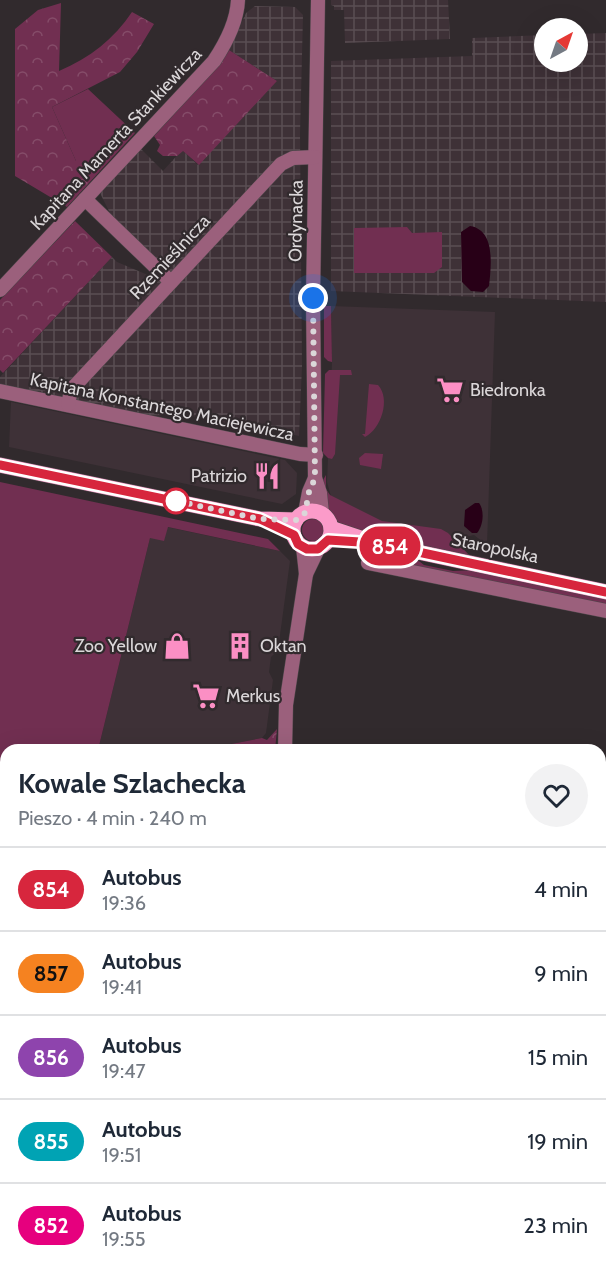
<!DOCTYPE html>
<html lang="pl">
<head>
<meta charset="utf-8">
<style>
	:root { --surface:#fff; --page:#f2f2f3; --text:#1f2937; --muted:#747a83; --line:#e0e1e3 }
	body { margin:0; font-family:Cabin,sans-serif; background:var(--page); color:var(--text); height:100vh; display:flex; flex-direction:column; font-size:22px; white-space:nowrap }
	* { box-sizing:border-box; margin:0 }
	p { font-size:20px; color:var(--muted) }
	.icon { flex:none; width:33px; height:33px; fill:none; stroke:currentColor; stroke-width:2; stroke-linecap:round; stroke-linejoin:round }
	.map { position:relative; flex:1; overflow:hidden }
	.sheet { position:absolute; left:0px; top:744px; width:606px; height:536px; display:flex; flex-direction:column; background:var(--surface); border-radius:18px 18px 0 0; box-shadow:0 6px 24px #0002 }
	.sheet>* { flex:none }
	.badge { padding:0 12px; border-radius:20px; font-size:21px; line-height:39px }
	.needle { width:39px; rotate:40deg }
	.controls { position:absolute; left:534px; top:18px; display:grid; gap:12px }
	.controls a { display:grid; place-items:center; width:54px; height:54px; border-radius:50%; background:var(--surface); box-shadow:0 6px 24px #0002; font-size:30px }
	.you { position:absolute; width:30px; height:30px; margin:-15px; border:4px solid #fff; border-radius:50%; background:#1a73e8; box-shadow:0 0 0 9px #1a73e833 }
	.map>.badge { position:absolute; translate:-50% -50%; box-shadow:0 0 0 3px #fff }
	.round { display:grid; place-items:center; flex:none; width:63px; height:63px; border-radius:32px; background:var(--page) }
	.head { display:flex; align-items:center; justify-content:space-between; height:102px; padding:0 18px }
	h1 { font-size:28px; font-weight:700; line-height:45px }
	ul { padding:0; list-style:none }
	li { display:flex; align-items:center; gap:18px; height:84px; padding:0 18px; border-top:2px solid var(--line) }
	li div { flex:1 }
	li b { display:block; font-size:22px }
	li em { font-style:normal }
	li .badge { min-width:66px; font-weight:700; text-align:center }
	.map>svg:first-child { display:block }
	.built { fill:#3e3137 }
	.industrial { fill:url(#industrial-grid) }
	.grass { fill:#712f51 }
	.forest { fill:url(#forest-crowns) }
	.water { fill:#280017 }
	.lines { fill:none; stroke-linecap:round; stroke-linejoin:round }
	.stream { stroke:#280017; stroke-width:3 }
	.minor-casing { stroke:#4c4649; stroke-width:15 }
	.major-casing { stroke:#4c4649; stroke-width:16 }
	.minor { stroke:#9b607c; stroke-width:14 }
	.major { stroke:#fb9bc9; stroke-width:15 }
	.line-casing { stroke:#fff; stroke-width:14 }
	.line { stroke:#d7263d; stroke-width:9 }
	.walk { stroke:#dbd7d9; stroke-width:6; stroke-dasharray:0 10.8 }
	.stop-dot { fill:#fff; stroke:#d7263d; stroke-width:3 }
	.labels { text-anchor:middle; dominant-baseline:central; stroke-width:4.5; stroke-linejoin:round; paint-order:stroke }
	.street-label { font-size:18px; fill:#dbd7d9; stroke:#312a2d }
	.poi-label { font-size:18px; fill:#dbd7d9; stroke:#312a2d; text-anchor:start }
</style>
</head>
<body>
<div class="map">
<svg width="606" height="1279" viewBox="0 0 606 1279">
	<defs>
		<pattern id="industrial-grid" width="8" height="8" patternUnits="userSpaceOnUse" patternTransform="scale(1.5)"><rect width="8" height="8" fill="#3e3137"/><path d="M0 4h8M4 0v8" fill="none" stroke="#594e53"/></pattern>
		<pattern id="forest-crowns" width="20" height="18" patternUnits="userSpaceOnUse" patternTransform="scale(1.5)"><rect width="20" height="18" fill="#712f51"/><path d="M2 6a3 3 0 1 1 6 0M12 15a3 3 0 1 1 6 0" fill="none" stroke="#854c69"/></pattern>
	</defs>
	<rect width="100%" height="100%" fill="#312a2d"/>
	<g class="built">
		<path d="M331,306L495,312L487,545L474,535L452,540L360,521L332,500L327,482L332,362Z"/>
		<path d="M11,402L285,460L297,473L296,494L282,504L9,447Z"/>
		<path d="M167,527L280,551L290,561L278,650L271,657L269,672L273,680L266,733L262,738L201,750H98L150,538Z"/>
	</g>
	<g class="industrial">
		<path d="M331,0H448L450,39L345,43L344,10H334V6L331,5Z"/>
		<path d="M255,6L295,7L303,15L300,134L302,366L299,436L274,430L273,433L192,416V413L168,408L158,418L0,384V377L112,257L117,262L155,278L165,267L110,213L100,193L141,149L163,171L182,150L198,165L277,81L229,50L246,13Z"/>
		<path d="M606,33V302L331,291V61L472,56V38L544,35V62H578V34Z"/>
	</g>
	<g class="grass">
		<path d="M88,89L135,133L100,171L90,161H76L52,107Z"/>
		<path d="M407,227L412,233L442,232V267L434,273H354V228Z"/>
		<path d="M324,306H331L332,362L328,361L324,357Z"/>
		<path d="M329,370H351L352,375H340L335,454L332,459L328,458L323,453L325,374Z"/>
		<path d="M369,384L378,385C391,399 381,429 365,437L362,434H365Z"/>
		<path d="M365,453L383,454L381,469L360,465L359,458Z"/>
		<path d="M326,475V489L330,495L382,521L441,529L448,533L471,557L355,531C327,520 326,507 323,480Z"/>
		<path d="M0,482L268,539L280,551L168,527L164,541L150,538L98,750H6V791L0,792Z"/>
		<circle cx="313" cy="530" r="11"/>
		<path d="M381,551C395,553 413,555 424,565L453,571L475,570L606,597V608L389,561Z"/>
	</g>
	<g class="forest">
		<path d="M61,3L59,71C90,58 114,39 132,12L154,24L137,52L120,72L52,107L76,161H90L100,171L67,207L15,176V29L38,10Z"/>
		<path d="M229,50L277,81L199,165L183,151L177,156H163L157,151L160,145L154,136L221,63Z"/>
		<path d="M75,221L112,257L3,373L0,370V300Z"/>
		<path d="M277,729L275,750H201L262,738L267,740Z"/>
		<path d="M6,791V1274H449L454,1279H0V792Z"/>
	</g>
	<g class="water">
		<path d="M470,226C496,230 491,267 489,286L483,292L471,291L462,282L461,232Z"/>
		<path d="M475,503H479C485,511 483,526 477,533H472L464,526L465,510Z"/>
	</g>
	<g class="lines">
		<path class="stream" d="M0,818L6,816"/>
		<defs>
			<g id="minor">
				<path d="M318,0L313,298L315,478L320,493L322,513"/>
				<path d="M85,199L171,282"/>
				<path d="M0,290L214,61C226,43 237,22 238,0"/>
				<path d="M0,391L300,454L316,455"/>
				<path d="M68,405L71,390L281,164L293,158L315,157"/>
				<path d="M305,513L309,492L315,478"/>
				<path d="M368,563L606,611"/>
				<path d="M306,574L318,549"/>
				<path d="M285,750L286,705L306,574L303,547"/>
				<path d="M600,1053L606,1055"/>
				<path d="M600,1111L606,1113"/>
				<path d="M376,1279L377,1274"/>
			</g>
			<g id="major">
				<path d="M0,465L260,519L296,520"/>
				<circle cx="312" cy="530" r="19"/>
				<path d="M331,528L376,543L606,592"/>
			</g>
		</defs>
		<use href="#minor" class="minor-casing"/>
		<use href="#major" class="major-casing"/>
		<use href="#minor" class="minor"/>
		<use href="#major" class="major"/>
	</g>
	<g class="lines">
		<defs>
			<path id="line" d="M0,465L260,519L294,535L298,544L307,549H318L328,540L376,543L606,592"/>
		</defs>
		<use href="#line" class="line-casing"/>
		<use href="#line" class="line"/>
		<path class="walk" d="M176,501L167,499L260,519L296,520L305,513L309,492L315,478L313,298"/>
	</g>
	<defs>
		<symbol id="supermarket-bare" viewBox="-9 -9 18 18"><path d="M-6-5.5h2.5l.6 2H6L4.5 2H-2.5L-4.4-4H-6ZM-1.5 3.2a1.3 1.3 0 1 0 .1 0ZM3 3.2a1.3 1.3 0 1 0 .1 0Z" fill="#fb8fc4" stroke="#312a2d" stroke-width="2.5" paint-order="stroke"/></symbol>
		<symbol id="restaurant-bare" viewBox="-9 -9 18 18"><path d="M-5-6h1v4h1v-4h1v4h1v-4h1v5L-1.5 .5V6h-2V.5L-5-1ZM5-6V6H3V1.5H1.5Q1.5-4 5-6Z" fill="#fb8fc4" stroke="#312a2d" stroke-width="2.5" paint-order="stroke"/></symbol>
		<symbol id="shop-bare" viewBox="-9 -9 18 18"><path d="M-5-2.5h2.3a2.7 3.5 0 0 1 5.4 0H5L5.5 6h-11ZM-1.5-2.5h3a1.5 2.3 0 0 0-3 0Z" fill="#fb8fc4" stroke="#312a2d" stroke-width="2.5" paint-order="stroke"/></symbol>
		<symbol id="building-bare" viewBox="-9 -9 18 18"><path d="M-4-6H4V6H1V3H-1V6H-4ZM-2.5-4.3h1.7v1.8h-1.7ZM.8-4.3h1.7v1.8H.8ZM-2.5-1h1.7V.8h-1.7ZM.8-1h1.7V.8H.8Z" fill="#fb8fc4" stroke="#312a2d" stroke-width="2.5" paint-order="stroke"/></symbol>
	</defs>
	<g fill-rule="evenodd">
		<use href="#supermarket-bare" x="431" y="371" width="38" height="38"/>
		<use href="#restaurant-bare" x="248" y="457" width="38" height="38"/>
		<use href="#shop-bare" x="158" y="627" width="38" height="38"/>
		<use href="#building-bare" x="221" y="627" width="38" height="38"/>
		<use href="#supermarket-bare" x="187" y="677" width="38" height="38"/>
	</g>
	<circle class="stop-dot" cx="176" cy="501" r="12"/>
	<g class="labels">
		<g class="street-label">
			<text transform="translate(116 139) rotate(-47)">Kapitana Mamerta Stankiewicza</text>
			<text transform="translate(296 221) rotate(-89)">Ordynacka</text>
			<text transform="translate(170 257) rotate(-47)">Rzemieślnicza</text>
			<text transform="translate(162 407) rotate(12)">Kapitana Konstantego Maciejewicza</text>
			<text transform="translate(495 548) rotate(12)">Staropolska</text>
		</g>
		<g class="poi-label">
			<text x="470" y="390">Biedronka</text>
			<text x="247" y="476" text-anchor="end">Patrizio</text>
			<text x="157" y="646" text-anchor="end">Zoo Yellow</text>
			<text x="260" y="646">Oktan</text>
			<text x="226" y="696">Merkus</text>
		</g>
	</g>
</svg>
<div class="controls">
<a><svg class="needle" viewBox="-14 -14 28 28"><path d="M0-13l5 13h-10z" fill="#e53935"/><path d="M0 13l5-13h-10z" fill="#747a83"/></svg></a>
</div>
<div class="you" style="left:313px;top:298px"></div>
<b class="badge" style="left:390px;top:546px;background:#d7263d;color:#fff">854</b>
<section class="sheet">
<div class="head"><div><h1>Kowale Szlachecka</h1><p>Pieszo · 4 min · 240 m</p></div><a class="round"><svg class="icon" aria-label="heart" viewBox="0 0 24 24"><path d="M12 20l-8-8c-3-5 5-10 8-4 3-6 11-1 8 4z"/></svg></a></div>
<ul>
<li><span class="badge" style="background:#d7263d;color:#fff">854</span><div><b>Autobus</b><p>19:36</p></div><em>4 min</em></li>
<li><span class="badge" style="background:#f58220;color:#111">857</span><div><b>Autobus</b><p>19:41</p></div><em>9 min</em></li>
<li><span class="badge" style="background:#8e44ad;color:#fff">856</span><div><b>Autobus</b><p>19:47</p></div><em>15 min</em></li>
<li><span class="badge" style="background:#00a3b4;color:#fff">855</span><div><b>Autobus</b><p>19:51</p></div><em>19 min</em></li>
<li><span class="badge" style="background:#e6007e;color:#fff">852</span><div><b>Autobus</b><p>19:55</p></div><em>23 min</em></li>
</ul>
</section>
</div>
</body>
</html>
